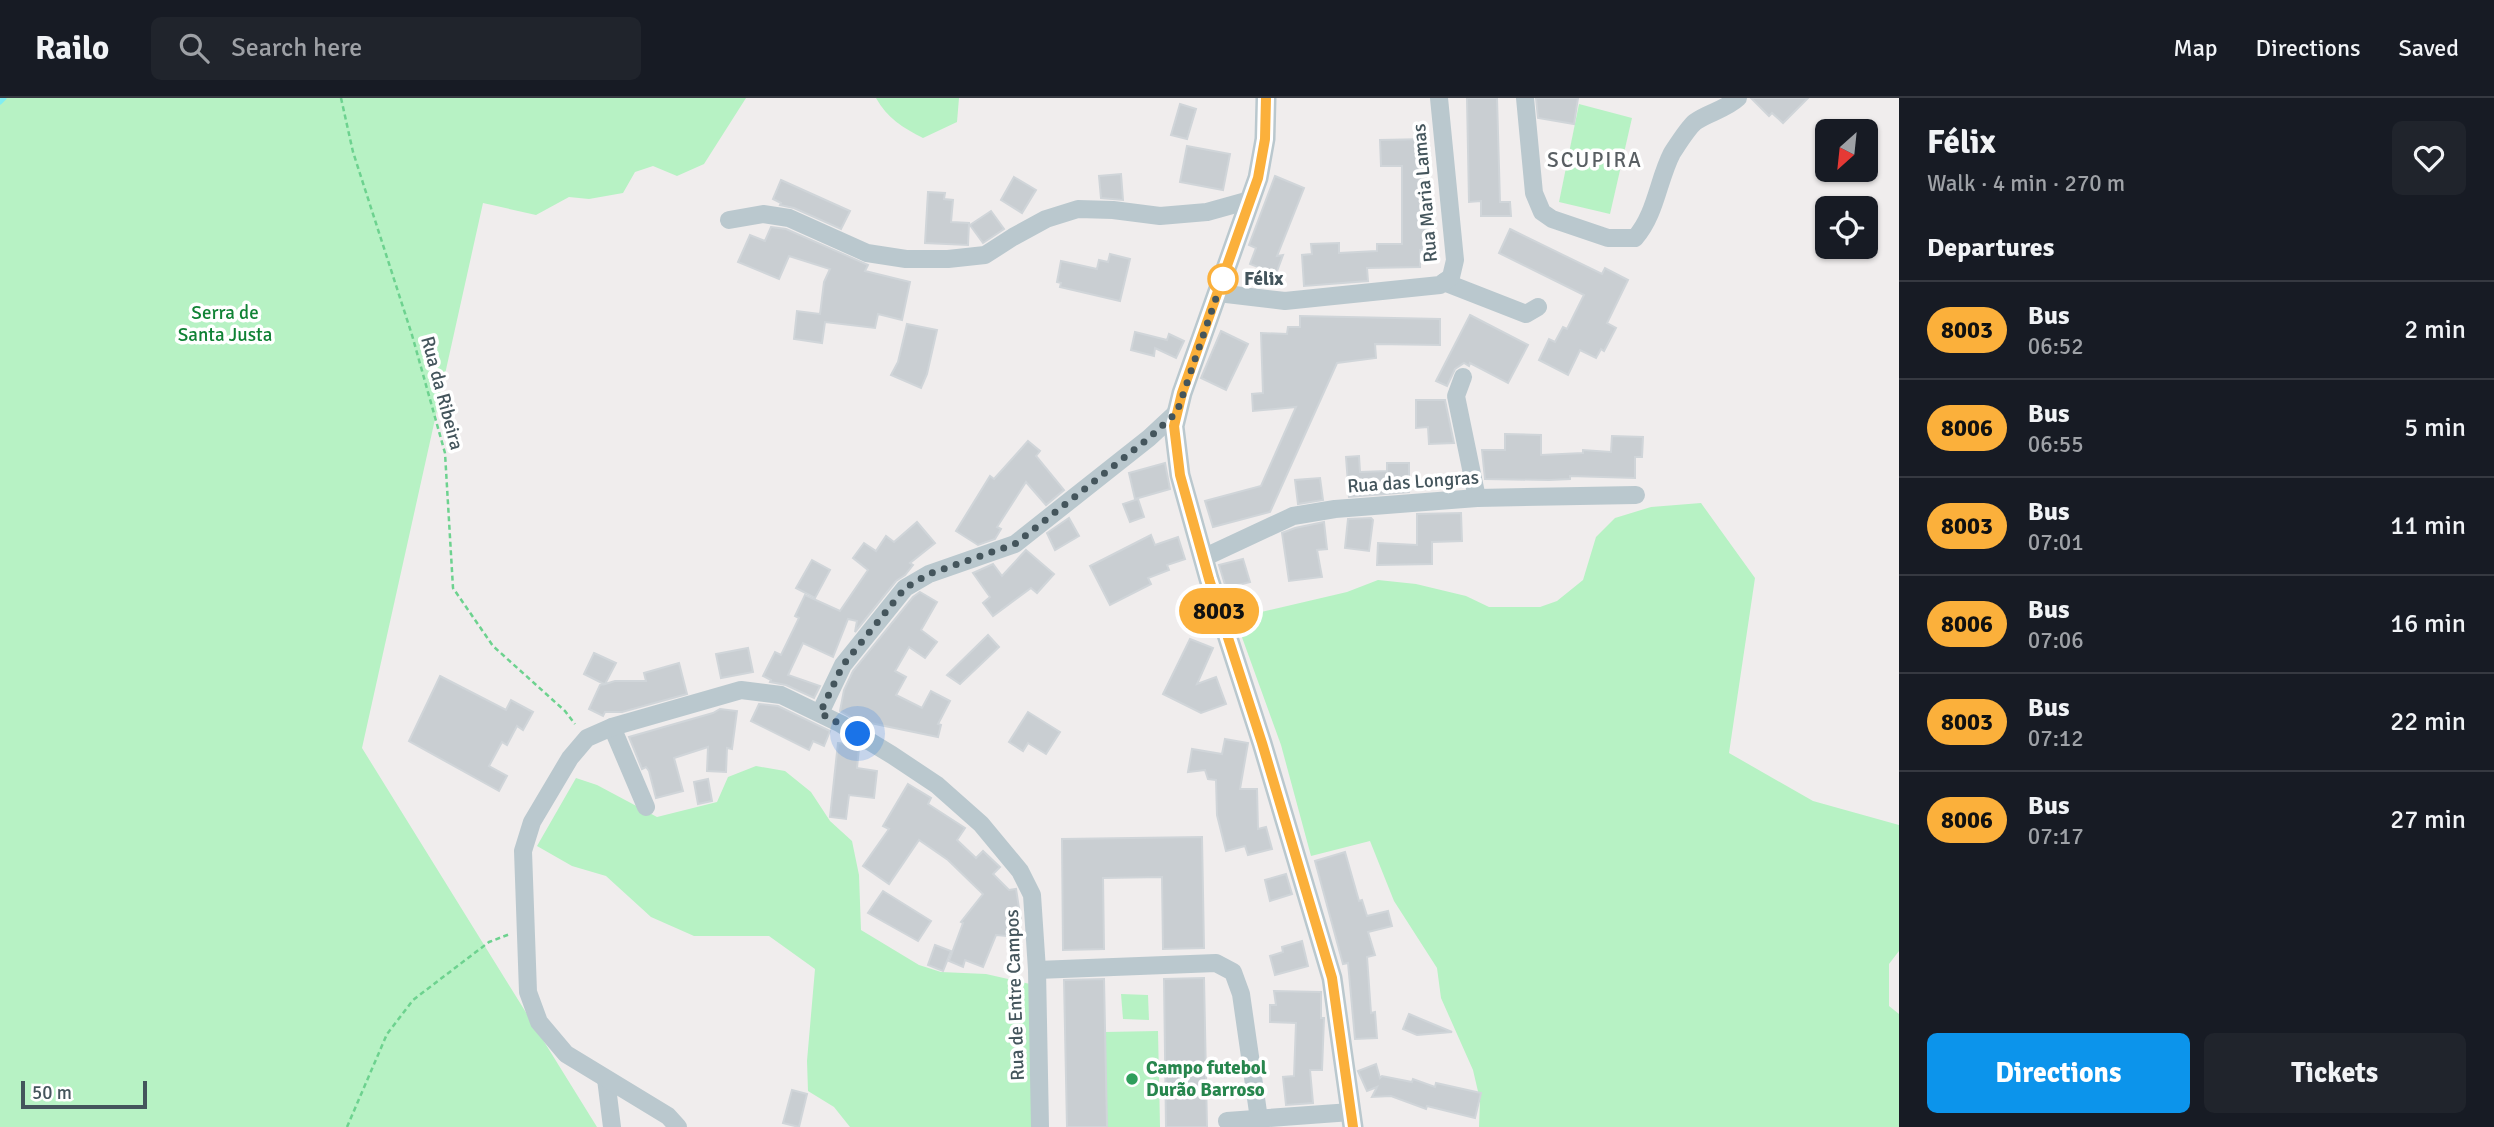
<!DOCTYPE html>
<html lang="en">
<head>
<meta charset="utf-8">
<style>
	:root { --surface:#171b24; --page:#20242c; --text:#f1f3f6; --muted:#9ea1a6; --line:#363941; --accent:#0c94eb }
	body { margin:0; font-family:Signika,sans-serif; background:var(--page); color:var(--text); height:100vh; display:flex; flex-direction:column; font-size:26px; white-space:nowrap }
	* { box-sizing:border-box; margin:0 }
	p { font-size:23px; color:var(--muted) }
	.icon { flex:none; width:38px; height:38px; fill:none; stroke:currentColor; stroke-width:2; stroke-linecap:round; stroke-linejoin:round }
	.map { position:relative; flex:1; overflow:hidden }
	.panel { display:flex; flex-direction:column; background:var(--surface); width:595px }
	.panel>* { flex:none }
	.badge { padding:0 14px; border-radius:23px; font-size:24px; line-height:46px }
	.needle { width:46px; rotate:207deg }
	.tools { position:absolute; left:1815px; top:21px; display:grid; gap:14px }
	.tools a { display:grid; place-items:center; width:63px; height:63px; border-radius:10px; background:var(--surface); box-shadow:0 2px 5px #0004; font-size:35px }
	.scale { position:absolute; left:21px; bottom:18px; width:126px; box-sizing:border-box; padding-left:7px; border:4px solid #44555c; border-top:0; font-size:19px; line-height:24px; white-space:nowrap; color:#44555c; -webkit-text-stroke:5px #fff; paint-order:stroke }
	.you { position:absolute; width:35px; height:35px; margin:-18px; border:5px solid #fff; border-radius:50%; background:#1a73e8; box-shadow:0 0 0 10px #1a73e833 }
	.map>.badge { position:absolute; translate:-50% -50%; box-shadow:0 0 0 4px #fff }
	h2 { padding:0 28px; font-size:26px; line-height:63px }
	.round { display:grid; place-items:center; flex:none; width:74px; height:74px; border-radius:10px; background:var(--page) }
	.head { display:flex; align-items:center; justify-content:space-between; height:119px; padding:0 28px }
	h1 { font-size:33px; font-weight:700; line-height:52px }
	.primary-button { display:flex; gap:14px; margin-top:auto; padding:14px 28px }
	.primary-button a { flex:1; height:80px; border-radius:10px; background:var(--accent); color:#fff; font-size:28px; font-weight:700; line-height:80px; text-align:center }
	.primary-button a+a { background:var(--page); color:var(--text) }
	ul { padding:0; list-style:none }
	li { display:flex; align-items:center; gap:21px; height:98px; padding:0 28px; border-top:2px solid var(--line) }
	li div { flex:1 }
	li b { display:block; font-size:26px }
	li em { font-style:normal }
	li .badge { min-width:77px; font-weight:700; text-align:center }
	header { display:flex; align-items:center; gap:42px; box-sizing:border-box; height:98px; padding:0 35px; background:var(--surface); border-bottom:2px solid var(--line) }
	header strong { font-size:33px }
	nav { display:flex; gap:38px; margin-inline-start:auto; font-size:24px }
	.search { width:490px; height:63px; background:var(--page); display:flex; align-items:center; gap:18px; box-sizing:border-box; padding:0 24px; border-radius:10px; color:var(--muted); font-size:26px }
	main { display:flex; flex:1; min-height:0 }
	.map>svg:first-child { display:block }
	.green { fill:#b7f2c4 }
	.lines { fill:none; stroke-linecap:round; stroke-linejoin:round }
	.stream { stroke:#81eef2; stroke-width:5 }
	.building { fill:#c9ced2; stroke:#d0d5d9; stroke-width:2 }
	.path { stroke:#6dd28f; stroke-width:2.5; stroke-dasharray:5 3.5; stroke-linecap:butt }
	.minor { stroke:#bac8ce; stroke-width:18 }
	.tertiary { stroke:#bac8ce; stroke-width:21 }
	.line-casing { stroke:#fff; stroke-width:16 }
	.line { stroke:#fbb03b; stroke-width:10 }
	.walk { stroke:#44555c; stroke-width:7; stroke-dasharray:0 12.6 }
	.stop-dot { fill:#fff; stroke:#fbb03b; stroke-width:3.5 }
	.leisure-dot { fill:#2e9e5b; stroke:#fff; stroke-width:2.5 }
	.labels { text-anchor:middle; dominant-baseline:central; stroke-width:7; stroke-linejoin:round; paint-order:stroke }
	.street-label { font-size:19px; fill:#44555c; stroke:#fff }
	.stop-label { font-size:19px; font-weight:bold; fill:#44555c; stroke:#fff; text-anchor:start }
	.park-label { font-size:19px; fill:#108235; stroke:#fff }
	.leisure-label { font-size:19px; font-weight:bold; fill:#27864d; stroke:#fff; text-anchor:start }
	.neighbourhood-label { font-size:21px; letter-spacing:2px; fill:#595f63; stroke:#fff }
</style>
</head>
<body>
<header>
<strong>Railo</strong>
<div class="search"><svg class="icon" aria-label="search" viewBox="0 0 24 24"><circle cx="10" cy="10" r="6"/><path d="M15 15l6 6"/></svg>Search here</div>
<nav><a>Map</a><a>Directions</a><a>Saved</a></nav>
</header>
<main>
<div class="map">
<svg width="1899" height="1029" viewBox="0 0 1899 1029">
	<rect width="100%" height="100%" fill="#f0eded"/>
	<g class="green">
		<path d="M0,0H746L704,66L677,78L653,68L635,74L623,95L589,101L569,99L536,117L483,105L362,650L597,1029H0Z"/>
		<path d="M876,0H959L957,24L923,40C903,30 887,20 876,0Z"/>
		<path d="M1579,6L1632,20L1610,116L1559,104Z"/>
		<path d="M1701,405L1755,480L1729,655L1813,703L1899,727V853L1889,866V908L1899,916V1029H1479L1480,1002L1473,972L1441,900L1437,870L1394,803L1370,743L1311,758L1281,647L1235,520L1347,494L1378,482L1416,486L1466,498L1489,509H1540L1557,503L1583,482L1596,439L1615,420L1651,409Z"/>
		<path d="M756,668L785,673L811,694L830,723L852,743L859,777L861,832L919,867L941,874L986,876L1030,886L1034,953L1031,1029H850L834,1009L808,993L807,963L815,871L769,838H694L651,819L606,778L572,768L537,748L576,680L597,687L657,719L717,704L728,679Z"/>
		<path d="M1121,896L1148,897L1149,922L1123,921Z"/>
		<path d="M1158,933L1160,1029H1107L1105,934Z"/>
	</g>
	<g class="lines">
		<path class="stream" d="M0,4L4,0"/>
	</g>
	<g class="building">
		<path d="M1467,0H1497L1500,104H1510L1511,118H1481V103L1469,104Z"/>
		<path d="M1536,0H1578L1574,26L1538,20Z"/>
		<path d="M1751,0H1808L1783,25L1772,15L1769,18Z"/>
		<path d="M1180,6L1196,11L1187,41L1171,37Z"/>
		<path d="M1427,41L1428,140H1423V152H1420V169L1367,170L1368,183L1304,188L1302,157L1312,156L1311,146L1339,145V155L1377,153V146H1402V68H1381L1380,42Z"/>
		<path d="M1187,48L1230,56L1223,92L1180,84Z"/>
		<path d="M1121,76L1123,102L1101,100L1099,78Z"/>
		<path d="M1275,78L1304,90L1277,158L1283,157L1276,176L1250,166L1256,150L1249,147Z"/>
		<path d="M1014,79L1036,92L1022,115L1001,102Z"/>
		<path d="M781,82L850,113L841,131L794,110L780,107L781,105L773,101Z"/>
		<path d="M928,94L945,95L944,101L953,102L951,124L969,125L968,147L925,145Z"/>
		<path d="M991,113L1004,131L983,145L970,127Z"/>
		<path d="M771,129L786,131L868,167L865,173L910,184L902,222L878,216L875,230L825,224L822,245L794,241L797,213L820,216L824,184L830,171L789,158L779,181L738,164L750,137L765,143Z"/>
		<path d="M1510,131L1602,176L1605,170L1628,182L1607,225L1616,230L1604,253L1601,251L1596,260L1580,252L1568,277L1539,262L1549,241L1555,244L1563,229L1567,231L1584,197L1499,155Z"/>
		<path d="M1110,156L1130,161L1120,203L1060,189L1061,185L1057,184L1061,163L1097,171L1099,162L1108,164Z"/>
		<path d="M1470,217L1528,247L1508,285L1470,265L1469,268L1464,265L1455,271L1447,288L1436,283Z"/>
		<path d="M1300,218L1440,221V247L1375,246L1376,260L1337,265L1270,414L1213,429L1205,403L1261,388L1296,309L1253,313L1252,296L1263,295L1261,235L1287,236L1288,229H1300Z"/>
		<path d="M907,226L937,232L927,276L921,290L891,277L898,264Z"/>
		<path d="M1221,233L1248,246L1226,292L1201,280Z"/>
		<path d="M1135,234L1167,242L1169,236L1184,243L1176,260L1155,250L1154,258L1131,252Z"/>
		<path d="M1416,302H1445L1454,345L1429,346L1428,329L1416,330Z"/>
		<path d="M1505,336L1541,337V357L1583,355V352L1611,354L1612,338L1643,339L1642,359H1635V380L1570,378V381L1549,382L1485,381L1482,352H1505Z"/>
		<path d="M1028,343L1040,353L1036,358L1064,392L1046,407L1026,384L997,429L1001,431L995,441L978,447L956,433L990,378L994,381Z"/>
		<path d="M1359,358L1360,374L1387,373V365H1409V394L1349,399L1346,359Z"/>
		<path d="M1165,365L1170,391L1135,401L1129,375Z"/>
		<path d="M1320,380L1323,402L1298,406L1295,382Z"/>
		<path d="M1138,401L1144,419L1130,424L1123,406Z"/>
		<path d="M1461,415L1462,443L1432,444V466L1377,467L1378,445L1417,447V416Z"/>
		<path d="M1069,420L1079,438L1055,452L1047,435Z"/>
		<path d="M1371,420L1373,422L1369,453L1345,450L1348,421Z"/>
		<path d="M917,424L935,445L910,465L913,467L905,477L896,483L855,534L857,523L848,521L833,559L803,545L788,577L820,588L814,600L786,587L770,584L771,582L763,578L775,554L781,557L799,520L795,518L805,497L840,513L868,472L853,460L864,445L876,453L886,438L894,444Z"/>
		<path d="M1324,424L1327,451L1317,452L1322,479L1289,483L1282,435L1295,430Z"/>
		<path d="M1151,437L1155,447L1178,439L1185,461L1167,467L1169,472L1148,480L1151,486L1110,507L1090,468Z"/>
		<path d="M1026,452L1054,476L1037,495L1031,490L993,518L983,505L990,499L973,475L993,466L1002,478Z"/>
		<path d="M1243,461L1250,484L1226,490L1219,467Z"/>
		<path d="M812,462L830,472L815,500L796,490Z"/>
		<path d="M920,494L937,504L921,532L937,544L925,560L909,549L895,573L906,579L896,597L922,610L931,593L950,603L938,626L941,627L938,639L856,622L840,613L844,592L853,573L913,499Z"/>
		<path d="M988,537L999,549L960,586L947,577Z"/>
		<path d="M1190,541L1213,550L1197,586L1216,579L1226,606L1201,615L1163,596Z"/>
		<path d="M748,550L753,574L721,580L716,556Z"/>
		<path d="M594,555L616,565L605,586L615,583H646L644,575L679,565L687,596L622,614H605L603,618L589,611L600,587L604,586L584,576Z"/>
		<path d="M440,578L506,612L511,602L533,614L523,632L517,628L507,647L502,644L489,668L507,678L499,693L409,643Z"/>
		<path d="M759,606L778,608L830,633L824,648L813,643L809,652L751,623Z"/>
		<path d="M720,611L737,613L732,651L727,650L726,674L707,673L708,649L674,660L683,693L656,700L649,673L646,669L642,671L629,639L713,615Z"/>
		<path d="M1028,614L1060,634L1046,656L1028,645L1023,653L1009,644Z"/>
		<path d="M1225,641L1248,645L1240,691H1257L1258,731L1266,729L1272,751L1248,757L1245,748L1226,753L1217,717L1216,682L1208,681L1205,672L1188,674L1192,651L1222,656Z"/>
		<path d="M838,645L854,647L859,650L857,670L877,673L874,700L849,697L846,721L830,719Z"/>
		<path d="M708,681L712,703L698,706L694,684Z"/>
		<path d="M908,686L931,700L928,706L965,730L957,742L976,760L983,753L1000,769L993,776L1009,792L1016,791L1021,823L1008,826L1006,838L996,837L983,869L965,862L963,869L949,863L963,825L961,824L983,796L948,762L919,742L889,786L863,768L889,731L883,728Z"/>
		<path d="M1202,739L1204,850L1163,851L1162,779L1103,780L1104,851L1063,852L1062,741Z"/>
		<path d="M1345,754L1359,803L1362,802L1367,818L1388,813L1392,828L1368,834L1375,857L1367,859L1371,915L1375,914L1377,940L1355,941L1348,865L1343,866L1315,763Z"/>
		<path d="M1286,776L1292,796L1270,803L1265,782Z"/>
		<path d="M883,793L931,823L918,843L868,815Z"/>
		<path d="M1302,843L1308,868L1275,877L1270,858L1283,854L1282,849Z"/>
		<path d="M935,847L951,853L943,873L928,867Z"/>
		<path d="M1204,880L1207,1029H1166L1164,881Z"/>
		<path d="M1104,881L1107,1029H1067L1064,882Z"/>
		<path d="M1274,893L1321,894V920H1324L1322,972H1310L1313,1005L1286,1007L1283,979L1294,978L1296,925L1270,924V907H1276Z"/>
		<path d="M1409,916L1452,934L1417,937L1403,931Z"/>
		<path d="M1376,966L1380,980L1382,978L1412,984L1413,981L1435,989L1436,985L1481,995L1475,1020L1427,1008L1426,1011L1391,998L1372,999L1377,989L1367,993L1358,973Z"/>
		<path d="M792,992L807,996L799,1029L783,1025Z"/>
	</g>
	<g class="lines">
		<g class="path">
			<path d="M341,0L353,54L412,237L445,355L453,490L493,548L565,613L575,626"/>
			<path d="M347,1029L387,936L413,902L489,844L510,836"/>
		</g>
		<g class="minor">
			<path d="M1525,0L1534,95L1542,114L1552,121L1608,140H1635C1656,116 1658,82 1672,55C1678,46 1687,31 1695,24C1709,14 1725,12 1738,0"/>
			<path d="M729,122L763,116L789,120L867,155L906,161H948L985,157L1013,139L1046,121L1078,111L1113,112L1160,118L1207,114L1250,102"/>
			<path d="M1444,184L1526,216L1538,209"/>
			<path d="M1218,195L1285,203L1440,187L1451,179L1455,162L1439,0"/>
			<path d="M1463,279L1456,298L1477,400"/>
			<path d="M1203,460L1293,418L1335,411L1477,400L1636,397"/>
			<path d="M820,615L843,567L905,490L929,476L1015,446L1149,340L1177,314"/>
			<path d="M612,629L646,709"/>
			<path d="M1037,872L1216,865L1233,874L1241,896L1259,1021"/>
			<path d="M606,981L612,1029"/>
			<path d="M1227,1023L1351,1014"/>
			<path d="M678,1029L668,1018L566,956L539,924L528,894L523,753L532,724L570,660L587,640L612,629L741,592L781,597L841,626L892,657L937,687L981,726L1020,773L1032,797L1037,872L1040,1029"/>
		</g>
		<path class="tertiary" d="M1266,0L1265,41L1258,80L1182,295L1174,328L1180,377L1209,481L1262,645L1332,880L1353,1029"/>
	</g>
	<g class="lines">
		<defs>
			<path id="line" d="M1266,0L1265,41L1258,80L1182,295L1174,328L1180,377L1209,481L1262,645L1332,880L1353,1029"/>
		</defs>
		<use href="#line" class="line-casing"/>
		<use href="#line" class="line"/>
		<path class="walk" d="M858,636L820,615L843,567L905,490L929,476L1015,446L1149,340L1177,314L1226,171L1223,181"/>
	</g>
	<circle class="stop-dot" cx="1223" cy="181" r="14"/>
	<circle class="leisure-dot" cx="1132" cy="981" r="7"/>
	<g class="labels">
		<g class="street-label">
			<text transform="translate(1425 95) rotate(-95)">Rua Maria Lamas</text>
			<text transform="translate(442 295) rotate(75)">Rua da Ribeira</text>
			<text transform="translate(1413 384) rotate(-4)">Rua das Longras</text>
			<text transform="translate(1015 897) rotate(-92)">Rua de Entre Campos</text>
		</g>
		<g class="stop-label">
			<text x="1244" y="181">Félix</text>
		</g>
		<g class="park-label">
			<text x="225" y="215">Serra de<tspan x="225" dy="22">Santa Justa</tspan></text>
		</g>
		<g class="leisure-label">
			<text x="1146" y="970">Campo futebol<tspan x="1146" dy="22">Durão Barroso</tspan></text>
		</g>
		<g class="neighbourhood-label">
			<text x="1595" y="62">SCUPIRA</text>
		</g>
	</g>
</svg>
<div class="tools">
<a><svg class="needle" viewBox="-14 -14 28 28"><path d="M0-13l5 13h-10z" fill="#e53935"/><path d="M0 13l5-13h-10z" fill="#9ea1a6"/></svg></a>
<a><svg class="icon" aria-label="locate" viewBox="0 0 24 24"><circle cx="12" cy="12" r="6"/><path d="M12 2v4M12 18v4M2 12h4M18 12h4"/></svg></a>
</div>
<div class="scale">50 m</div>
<div class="you" style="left:858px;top:636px"></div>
<b class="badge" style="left:1219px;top:513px;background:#fbb03b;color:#111">8003</b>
</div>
<section class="panel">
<div class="head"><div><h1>Félix</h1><p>Walk · 4 min · 270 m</p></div><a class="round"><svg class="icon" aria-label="heart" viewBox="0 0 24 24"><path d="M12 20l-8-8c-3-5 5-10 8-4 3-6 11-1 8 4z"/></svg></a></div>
<h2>Departures</h2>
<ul>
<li><span class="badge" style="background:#fbb03b;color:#111">8003</span><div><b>Bus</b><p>06:52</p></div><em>2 min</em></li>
<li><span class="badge" style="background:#fbb03b;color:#111">8006</span><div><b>Bus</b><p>06:55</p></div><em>5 min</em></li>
<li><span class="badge" style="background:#fbb03b;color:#111">8003</span><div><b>Bus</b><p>07:01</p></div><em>11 min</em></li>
<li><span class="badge" style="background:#fbb03b;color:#111">8006</span><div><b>Bus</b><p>07:06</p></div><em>16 min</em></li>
<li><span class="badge" style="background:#fbb03b;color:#111">8003</span><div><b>Bus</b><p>07:12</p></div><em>22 min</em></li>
<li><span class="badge" style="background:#fbb03b;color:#111">8006</span><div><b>Bus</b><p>07:17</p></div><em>27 min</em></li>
</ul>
<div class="primary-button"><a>Directions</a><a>Tickets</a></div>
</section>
</main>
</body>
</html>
